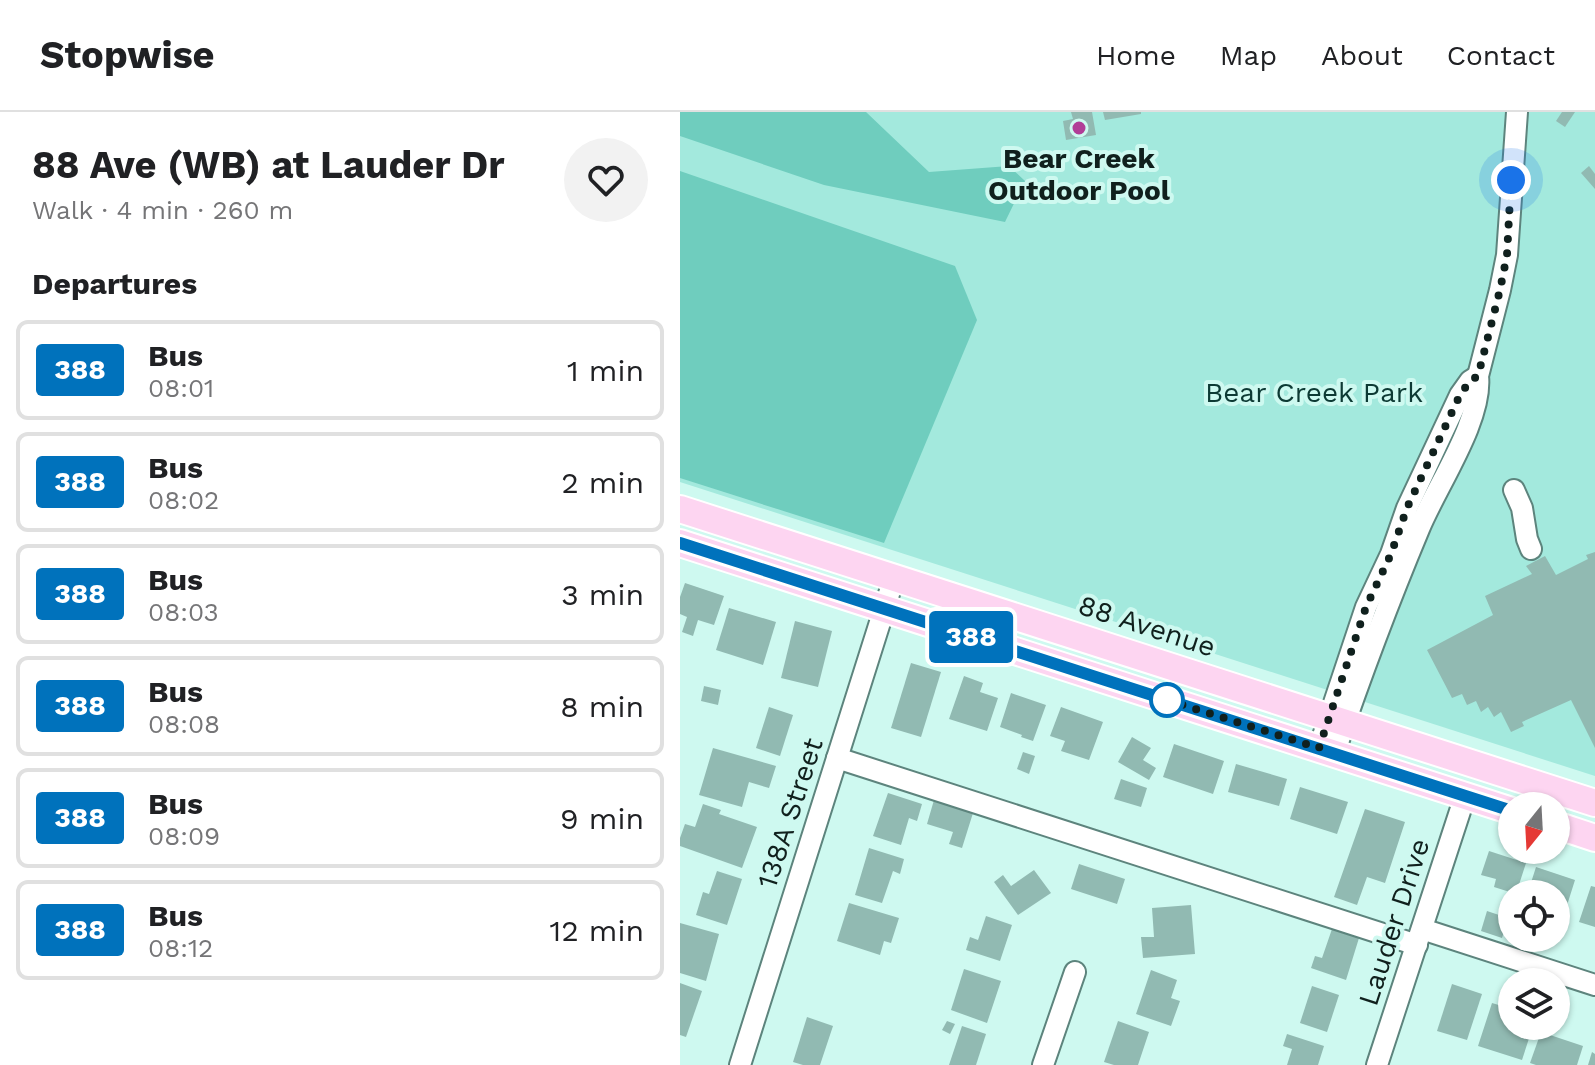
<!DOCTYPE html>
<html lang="en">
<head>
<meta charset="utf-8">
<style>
	:root { --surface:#fff; --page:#f2f2f2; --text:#202124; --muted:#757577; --line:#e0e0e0 }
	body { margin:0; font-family:"Work Sans",sans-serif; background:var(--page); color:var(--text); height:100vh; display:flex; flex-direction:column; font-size:30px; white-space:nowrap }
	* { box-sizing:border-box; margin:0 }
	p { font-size:26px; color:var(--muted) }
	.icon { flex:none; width:44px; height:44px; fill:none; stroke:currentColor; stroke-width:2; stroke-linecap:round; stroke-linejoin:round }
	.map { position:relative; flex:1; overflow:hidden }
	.details { display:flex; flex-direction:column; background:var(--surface); width:680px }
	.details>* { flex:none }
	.badge { padding:0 16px; border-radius:6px; font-size:28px; line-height:52px }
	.needle { width:52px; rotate:198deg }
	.tools { position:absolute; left:818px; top:680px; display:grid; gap:16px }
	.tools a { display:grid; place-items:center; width:72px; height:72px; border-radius:50%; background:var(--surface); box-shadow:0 2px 6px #0004; font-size:40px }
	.you { position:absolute; width:40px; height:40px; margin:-20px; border:6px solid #fff; border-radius:50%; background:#1a73e8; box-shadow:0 0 0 12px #1a73e833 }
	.map>.badge { position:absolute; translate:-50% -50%; box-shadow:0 0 0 4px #fff }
	h2 { padding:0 32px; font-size:30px; line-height:72px }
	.round { display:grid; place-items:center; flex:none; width:84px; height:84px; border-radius:42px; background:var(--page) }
	.overview { display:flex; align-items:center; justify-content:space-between; height:136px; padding:0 32px }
	h1 { font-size:38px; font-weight:700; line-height:60px }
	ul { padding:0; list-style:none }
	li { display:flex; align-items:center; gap:24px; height:100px; margin:0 16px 12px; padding:0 16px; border:4px solid var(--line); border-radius:12px }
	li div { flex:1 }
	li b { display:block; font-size:30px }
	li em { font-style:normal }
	li .badge { min-width:88px; font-weight:700; text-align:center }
	header { display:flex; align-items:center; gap:48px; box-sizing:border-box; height:112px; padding:0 40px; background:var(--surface); border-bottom:2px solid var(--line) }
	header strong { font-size:38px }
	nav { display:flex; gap:44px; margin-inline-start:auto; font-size:28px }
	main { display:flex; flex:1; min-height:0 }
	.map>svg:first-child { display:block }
	.green { fill:#a3e9dd }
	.forest { fill:#6fcdbe }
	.building { fill:#91bab2 }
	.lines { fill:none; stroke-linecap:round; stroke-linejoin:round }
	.minor-casing { stroke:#5d847d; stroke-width:24 }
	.major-casing { stroke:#fff; stroke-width:30 }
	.minor { stroke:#fff; stroke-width:20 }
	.major { stroke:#fdd5f1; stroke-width:26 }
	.line-casing { stroke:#fff; stroke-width:18 }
	.line { stroke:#0072bc; stroke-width:12 }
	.walk { stroke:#10201d; stroke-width:8; stroke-dasharray:0 14.4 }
	.poi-dot { fill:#b13e97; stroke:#cef9f0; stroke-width:3 }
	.stop-dot { fill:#fff; stroke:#0072bc; stroke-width:4 }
	.labels { text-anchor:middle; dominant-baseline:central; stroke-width:8; stroke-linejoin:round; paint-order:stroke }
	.poi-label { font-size:28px; font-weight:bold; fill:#10201d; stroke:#cef9f0 }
	.park-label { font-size:28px; fill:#0d3a34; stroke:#cef9f0 }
	.street-label { font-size:28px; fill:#10201d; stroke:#cef9f0 }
</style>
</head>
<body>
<header>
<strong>Stopwise</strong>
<nav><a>Home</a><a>Map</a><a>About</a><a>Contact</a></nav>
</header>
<main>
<section class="details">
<div class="overview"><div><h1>88 Ave (WB) at Lauder Dr</h1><p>Walk · 4 min · 260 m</p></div><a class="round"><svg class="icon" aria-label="heart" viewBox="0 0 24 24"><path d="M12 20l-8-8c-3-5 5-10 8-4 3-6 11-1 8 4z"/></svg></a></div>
<h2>Departures</h2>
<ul>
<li><span class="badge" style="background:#0072bc;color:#fff">388</span><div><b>Bus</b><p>08:01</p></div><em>1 min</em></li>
<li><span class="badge" style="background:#0072bc;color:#fff">388</span><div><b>Bus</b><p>08:02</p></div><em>2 min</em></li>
<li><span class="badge" style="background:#0072bc;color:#fff">388</span><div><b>Bus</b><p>08:03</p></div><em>3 min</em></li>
<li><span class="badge" style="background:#0072bc;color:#fff">388</span><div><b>Bus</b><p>08:08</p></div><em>8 min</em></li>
<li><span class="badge" style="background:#0072bc;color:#fff">388</span><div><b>Bus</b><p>08:09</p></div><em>9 min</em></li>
<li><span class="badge" style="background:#0072bc;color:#fff">388</span><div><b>Bus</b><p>08:12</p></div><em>12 min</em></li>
</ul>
</section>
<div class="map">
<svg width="915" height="953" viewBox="0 0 915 953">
	<rect width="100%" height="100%" fill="#cef9f0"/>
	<path class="green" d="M0,0H915V664L0,370Z"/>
	<g class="forest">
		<path d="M0,0H186L249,60L329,54L345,69L325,110L144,73L0,24Z"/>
		<path d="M0,59L275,154L297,208L204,431L0,366Z"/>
	</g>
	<g class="building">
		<path d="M391,0H412L416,23L386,28L383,9L393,7Z"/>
		<path d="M423,0H461V2L425,8Z"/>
		<path d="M882,0H895L885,15L876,9Z"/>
		<path d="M909,54L915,62V77L901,61Z"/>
		<path d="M915,440V636L891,588L842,610L844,614L831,620L821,600L814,605L808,595L801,600L796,589L787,593L782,582L772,586L747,538L813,503L805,484L852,462L846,454L865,444L876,463L908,447L906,443Z"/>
		<path d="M5,471L44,484L34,513L18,508L13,524L2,520L7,505L0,502V485Z"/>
		<path d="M49,496L96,510L83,553L36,538Z"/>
		<path d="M115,509L152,519L138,575L101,566Z"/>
		<path d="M231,551L261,560L241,625L211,616Z"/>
		<path d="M284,564L303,571L300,580L318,586L307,619L269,607Z"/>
		<path d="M24,574L41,578L38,593L21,589Z"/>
		<path d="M331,581L366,593L353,629L341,625L342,623L320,615Z"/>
		<path d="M89,595L113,603L100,644L76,636Z"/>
		<path d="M381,595L423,610L409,648L381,639L385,629L370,624Z"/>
		<path d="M452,625L471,636L463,648L476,656L469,668L438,650Z"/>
		<path d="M494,632L544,649L533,682L483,665Z"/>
		<path d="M33,636L96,654L89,676L69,670L62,695L19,683Z"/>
		<path d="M343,640L355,644L349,662L337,657Z"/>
		<path d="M556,652L607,667L599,694L548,680Z"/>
		<path d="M441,667L467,676L461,695L434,687Z"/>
		<path d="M620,675L668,690L657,722L610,707Z"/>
		<path d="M208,681L242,692L237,709L229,706L221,733L193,724Z"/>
		<path d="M254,688L293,701L282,736L269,732L273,720L247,712Z"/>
		<path d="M23,692L41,698L39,702L77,715L62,756L0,734V726L5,712L15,715Z"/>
		<path d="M685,697L725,710L705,771L687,765L677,793L654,785Z"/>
		<path d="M189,736L224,747L220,762L213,759L202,791L175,783Z"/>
		<path d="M809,739L846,751L836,782L814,775L816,767L801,763Z"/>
		<path d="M399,752L445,767L437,792L391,777Z"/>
		<path d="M856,755L895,768L883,806L876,804V782L848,780Z"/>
		<path d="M354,758L371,781L338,803L314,770L323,763L331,774Z"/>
		<path d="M37,759L62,767L47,813L16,803L23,780L29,782Z"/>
		<path d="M911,774L915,775V815L899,810Z"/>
		<path d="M169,791L219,806L211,831L204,829L200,843L157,829Z"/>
		<path d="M511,793L515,842L463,846L461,825H474L472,796Z"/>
		<path d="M807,799L828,806L822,826L801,819Z"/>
		<path d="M306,804L332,813L320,849L286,838L290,825L298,828Z"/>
		<path d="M0,811L39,822L26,869L0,861Z"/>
		<path d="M652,817L679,826L666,868L631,856L635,844L642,846Z"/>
		<path d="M284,857L321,869L307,911L271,898Z"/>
		<path d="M471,858L497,868L491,886L500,889L491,914L456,902Z"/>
		<path d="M0,871L22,879L6,925L0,923Z"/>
		<path d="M772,872L802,882L787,928L757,919Z"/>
		<path d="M632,874L659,883L647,920L620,911Z"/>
		<path d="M812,891L832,897V914H853L842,948L798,934Z"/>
		<path d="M127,905L153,914L140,953H123L113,950Z"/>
		<path d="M267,909L275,912L270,922L262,918Z"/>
		<path d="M438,909L469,920L458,953H434L424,950Z"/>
		<path d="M282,914L306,922L296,953H269Z"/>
		<path d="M861,920L903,934L897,953H856L850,951Z"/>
		<path d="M607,922L644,934L638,953H607L612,937L603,934Z"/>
		<path d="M912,940L915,942V953H908Z"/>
	</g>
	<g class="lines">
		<defs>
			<g id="minor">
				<path d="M834,378L842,396L847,427L851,437"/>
				<path d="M639,636L686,495L711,442L727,396L780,283L790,269L798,264"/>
				<path d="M654,642C680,566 708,491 739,417C756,375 803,308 798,264L820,178L827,143L837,0"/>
				<path d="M157,646L737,833"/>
				<path d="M742,817L915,873"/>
				<path d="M60,953L214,466"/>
				<path d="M363,953L395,860"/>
				<path d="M697,953L785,684"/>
			</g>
			<g id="major">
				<path d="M0,397L915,691"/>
				<path d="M0,431L832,699"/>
				<path d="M876,713L915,726"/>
			</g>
		</defs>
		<use href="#minor" class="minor-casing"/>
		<use href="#major" class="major-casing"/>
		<use href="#minor" class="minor"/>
		<use href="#major" class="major"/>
	</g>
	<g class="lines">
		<defs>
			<path id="line" d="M0,431L832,699"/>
		</defs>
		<use href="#line" class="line-casing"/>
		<use href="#line" class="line"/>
		<path class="walk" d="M487,588L481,586L639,636L686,495L711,442L727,396L780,283L790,269L798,264L820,178L827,143L831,68"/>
	</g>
	<circle class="poi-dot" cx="399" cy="16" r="8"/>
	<circle class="stop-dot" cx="487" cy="588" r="16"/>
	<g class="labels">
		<g class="poi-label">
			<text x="399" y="46">Bear Creek<tspan x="399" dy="32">Outdoor Pool</tspan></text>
		</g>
		<g class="park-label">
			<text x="634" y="280">Bear Creek Park</text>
		</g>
		<g class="street-label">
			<text transform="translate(467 514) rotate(18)">88 Avenue</text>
			<text transform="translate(110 701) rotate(-72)">138A Street</text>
			<text transform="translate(714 810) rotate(-72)">Lauder Drive</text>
		</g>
	</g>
</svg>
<div class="tools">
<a><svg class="needle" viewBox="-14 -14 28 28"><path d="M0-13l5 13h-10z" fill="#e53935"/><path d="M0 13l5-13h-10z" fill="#757577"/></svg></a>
<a><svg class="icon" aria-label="locate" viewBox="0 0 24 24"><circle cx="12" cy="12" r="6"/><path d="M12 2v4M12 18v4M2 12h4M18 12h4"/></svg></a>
<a><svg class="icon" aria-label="layers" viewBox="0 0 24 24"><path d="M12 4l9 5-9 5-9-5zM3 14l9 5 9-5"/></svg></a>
</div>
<div class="you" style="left:831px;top:68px"></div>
<b class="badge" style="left:291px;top:525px;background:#0072bc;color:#fff">388</b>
</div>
</main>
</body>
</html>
